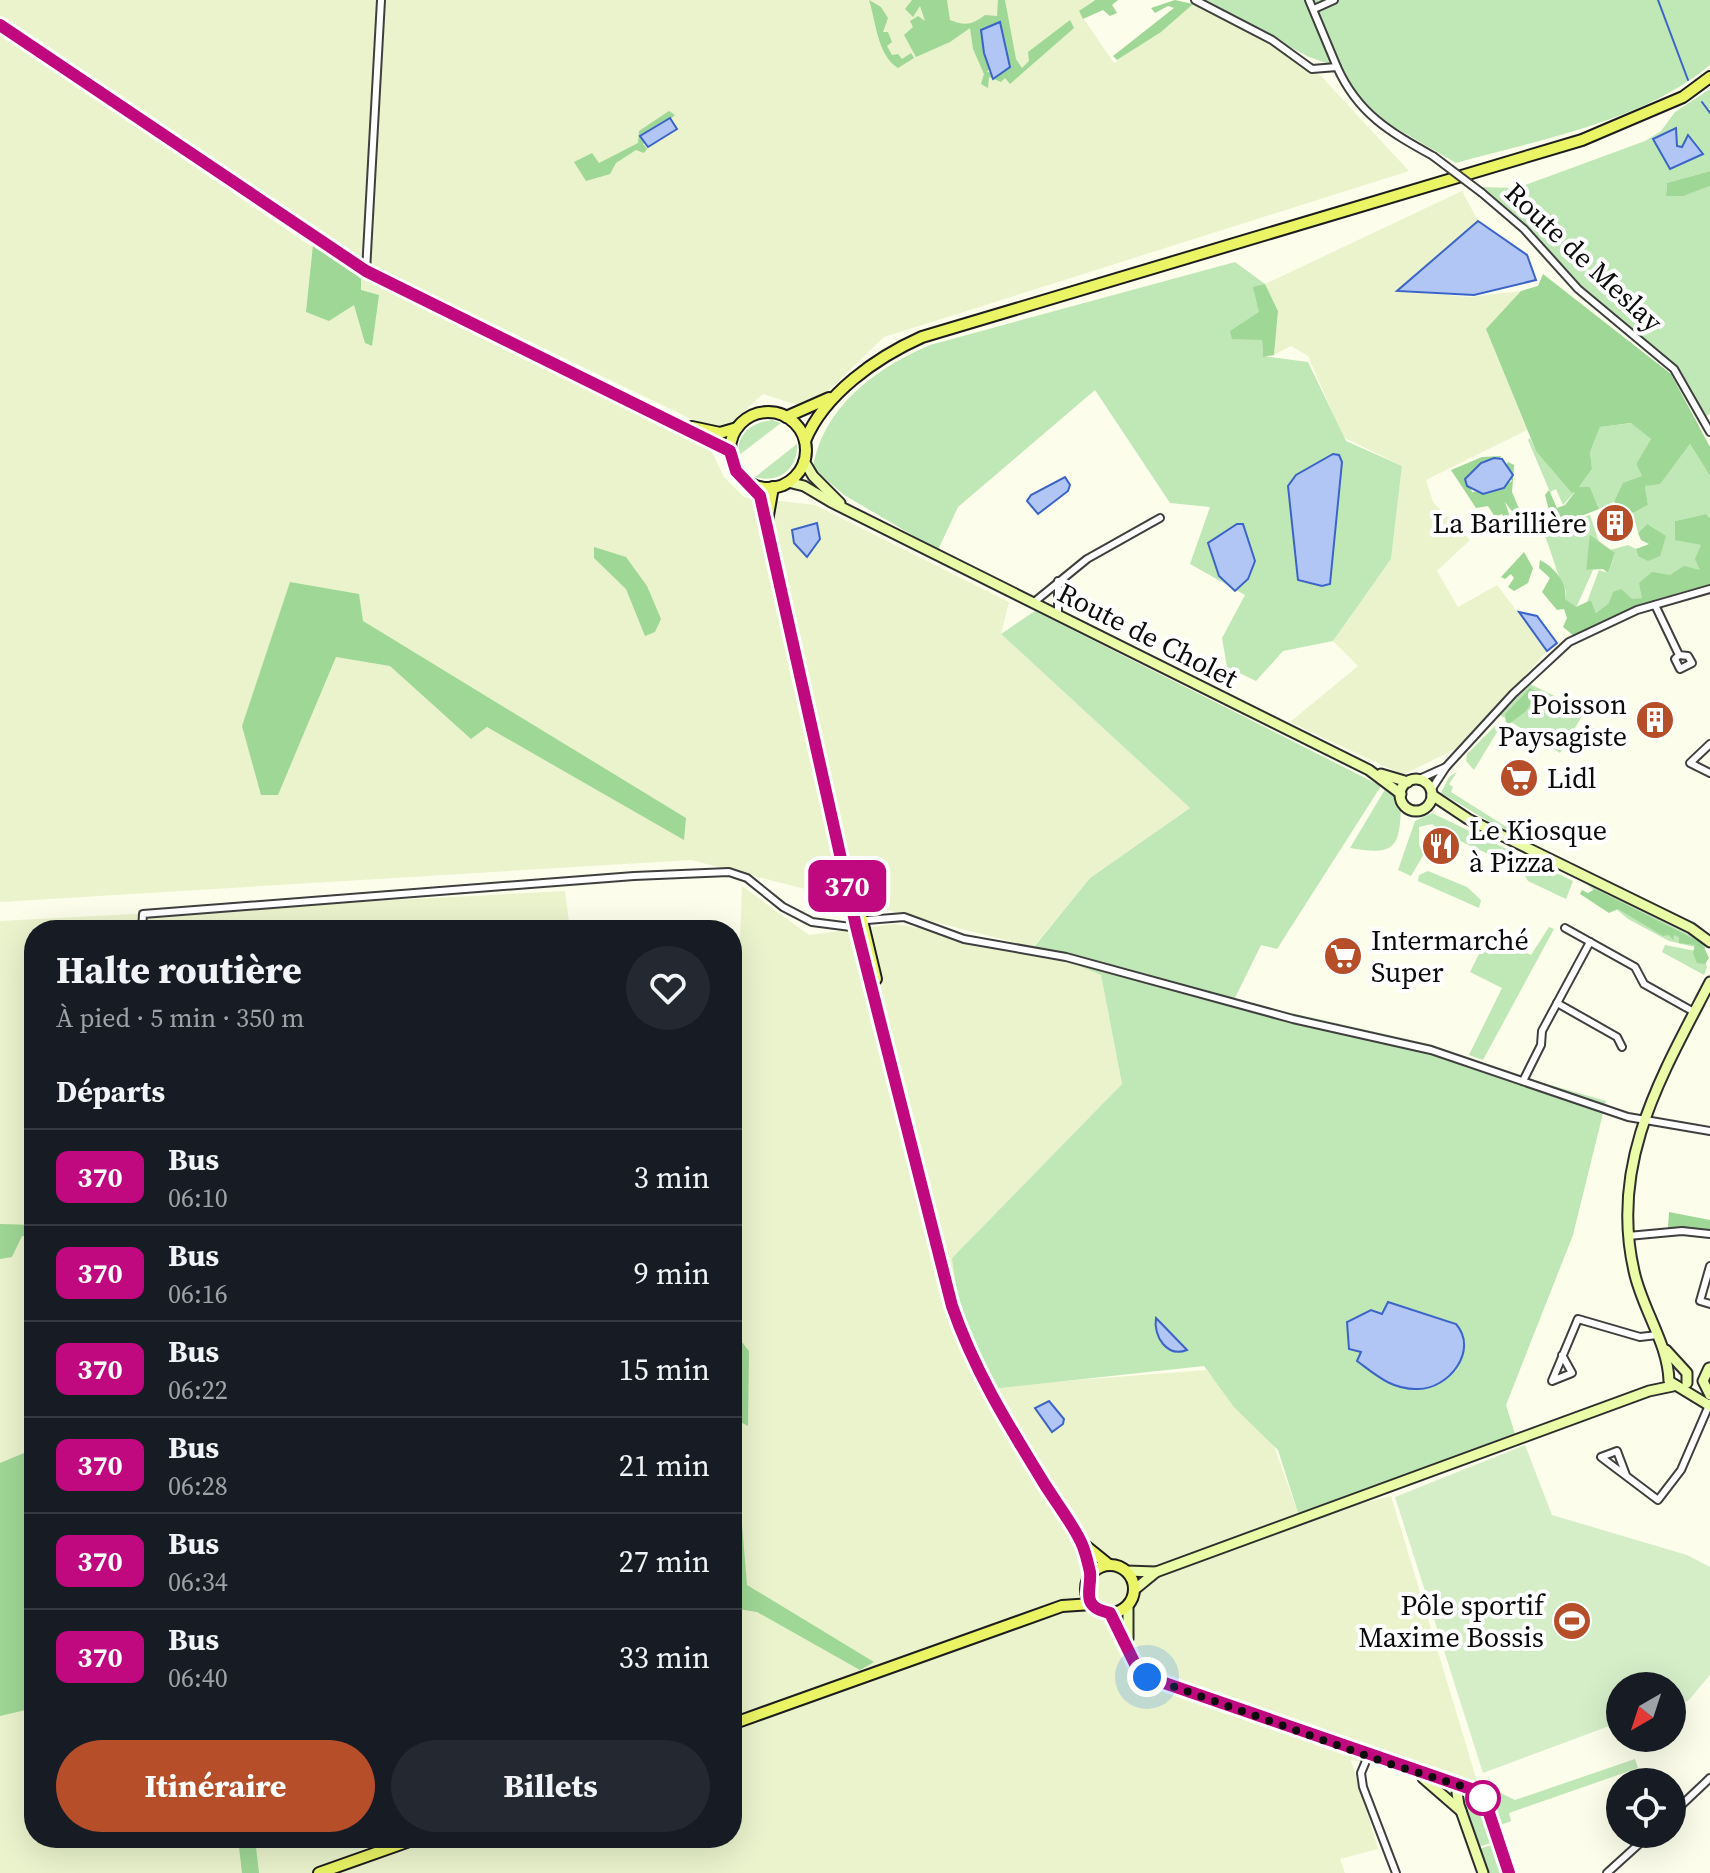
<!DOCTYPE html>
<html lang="fr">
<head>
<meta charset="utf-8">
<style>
	:root { --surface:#171b24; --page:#242831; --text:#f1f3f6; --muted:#9ea1a6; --line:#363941; --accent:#b64e29 }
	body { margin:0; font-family:"Source Serif 4",serif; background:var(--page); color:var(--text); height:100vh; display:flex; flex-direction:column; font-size:30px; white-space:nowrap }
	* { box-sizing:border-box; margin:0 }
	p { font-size:26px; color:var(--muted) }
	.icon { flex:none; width:44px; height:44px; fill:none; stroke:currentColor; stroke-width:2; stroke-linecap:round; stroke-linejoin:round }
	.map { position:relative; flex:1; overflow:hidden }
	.panel { position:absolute; left:24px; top:920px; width:718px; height:928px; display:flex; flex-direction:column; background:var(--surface); border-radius:32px; box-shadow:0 8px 32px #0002 }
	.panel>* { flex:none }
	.badge { padding:0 16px; border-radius:12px; font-size:28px; line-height:52px }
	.needle { width:52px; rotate:219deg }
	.tools { position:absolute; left:1606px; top:1672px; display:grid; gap:16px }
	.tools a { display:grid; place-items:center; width:80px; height:80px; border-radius:50%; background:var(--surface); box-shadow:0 8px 32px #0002; font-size:40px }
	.you { position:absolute; width:40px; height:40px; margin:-20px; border:6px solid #fff; border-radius:50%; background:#1a73e8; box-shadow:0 0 0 12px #1a73e833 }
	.map>.badge { position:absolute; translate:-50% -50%; box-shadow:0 0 0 4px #fff }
	h2 { padding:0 32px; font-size:30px; line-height:72px }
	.round { display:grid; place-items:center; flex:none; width:84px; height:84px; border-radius:42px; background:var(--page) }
	.summary { display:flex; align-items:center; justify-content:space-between; height:136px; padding:0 32px }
	h1 { font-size:38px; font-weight:700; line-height:60px }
	.action { display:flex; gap:16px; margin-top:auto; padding:16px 32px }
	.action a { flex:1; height:92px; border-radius:48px; background:var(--accent); color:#fff; font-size:32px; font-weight:700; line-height:92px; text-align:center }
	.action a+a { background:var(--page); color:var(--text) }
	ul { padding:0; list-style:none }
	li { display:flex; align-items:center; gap:24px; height:96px; padding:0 32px; border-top:2px solid var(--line) }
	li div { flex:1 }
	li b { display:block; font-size:30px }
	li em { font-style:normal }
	li .badge { min-width:88px; font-weight:700; text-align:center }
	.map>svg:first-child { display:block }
	.farmland { fill:#eaf3cc }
	.green { fill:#c0e7b6 }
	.forest { fill:#9fd796; fill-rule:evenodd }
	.pitch { fill:#d5eec8 }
	.water { fill:#b1c6f4; stroke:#3b64c8; stroke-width:2 }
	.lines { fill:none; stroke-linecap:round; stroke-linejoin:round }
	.stream { stroke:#3b64c8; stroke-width:2 }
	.street-casing { stroke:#3f3f3f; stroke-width:10 }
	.secondary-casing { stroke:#2e2e2e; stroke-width:13 }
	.primary-casing { stroke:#1d1d1d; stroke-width:14 }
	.street { stroke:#fff; stroke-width:6 }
	.secondary { stroke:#ebfca8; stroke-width:9 }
	.primary { stroke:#eaf465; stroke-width:10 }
	.street-bridge-casing { stroke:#3f3f3f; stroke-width:10; stroke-linecap:butt }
	.street-bridge { stroke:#fff; stroke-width:6 }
	.line-casing { stroke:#fff; stroke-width:18 }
	.line { stroke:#c0087f; stroke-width:12 }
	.walk { stroke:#0c0c0c; stroke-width:8; stroke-dasharray:0 14.4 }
	.stop-dot { fill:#fff; stroke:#c0087f; stroke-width:4 }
	.labels { text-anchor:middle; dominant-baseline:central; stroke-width:8; stroke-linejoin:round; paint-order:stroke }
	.street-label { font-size:28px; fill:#0c0c0c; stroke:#fff }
	.poi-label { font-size:28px; fill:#0c0c0c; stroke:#fff; text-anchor:end }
</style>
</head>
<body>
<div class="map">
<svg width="1710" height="1873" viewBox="0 0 1710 1873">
	<rect width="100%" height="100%" fill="#fcfeeb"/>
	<g class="farmland">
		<path d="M0,0H1093L1079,12L1114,63L1193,4L1272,40L1321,76L1409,171L884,337L828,391L797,405L763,394L720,433L385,272L330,240L0,24Z"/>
		<path d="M0,33L306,243L487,341L711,450L724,477L744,497L815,505L1009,602L1001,634L1190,808L1090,878L1034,946L1101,975L1122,1084L952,1258L1001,1386L1206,1370L1274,1446L1300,1519L1391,1496L1477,1781L1351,1760L1378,1849L1340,1859L1345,1873H0V921L565,891L570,930H34V1838H732V971L739,970L742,886L809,935L894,924L1021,944L691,860L0,902Z"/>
		<path d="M1462,191L1478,221L1398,291L1470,297L1521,291L1488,334L1527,430L1426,480L1433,502L1470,540L1437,571L1458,607L1497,585L1547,651L1461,746L1403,775L1290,722L1358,666L1333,641L1391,559L1402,466L1343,437L1308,356L1291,346L1274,355L1278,311L1265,284Z"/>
	</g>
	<g class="green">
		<path d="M1202,0H1710V65C1642,122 1540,139 1456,163L1382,120L1329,64L1309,57Z"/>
		<path d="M1710,89V171L1667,183L1666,196H1684L1710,186V414L1706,416L1681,371L1574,280L1521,220L1480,187L1517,188L1645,141L1661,131L1675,112Z"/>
		<path d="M1235,262L1265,284L1260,312L1263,356L1308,362L1346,441L1402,466L1391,559L1333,641L1283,651L1256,681L1227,667L1222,638L1245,595L1190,564L1210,507L1170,503L1095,390L958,507L938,550L844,495L813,468C823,407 876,368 930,345Z"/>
		<path d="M772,420L781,423L738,456C737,433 751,423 772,420Z"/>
		<path d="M1632,423L1651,439L1636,464L1642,476L1614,502L1599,509L1590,487H1579L1563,505L1556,489L1550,492L1528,440L1530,438L1536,451L1579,487L1592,469L1590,452L1600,427Z"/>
		<path d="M797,444C798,469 779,484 755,477Z"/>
		<path d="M1690,444L1710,476V518L1706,514L1675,521V539L1701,545V571L1642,598L1609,603L1596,613L1591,600L1587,602L1599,570L1608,573L1615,554L1610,550L1628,545L1636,549L1638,556H1660L1647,524L1638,533L1633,513L1648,505L1645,486L1660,483Z"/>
		<path d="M1590,515L1599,542L1591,536L1586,570H1593L1576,608L1565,599L1566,591C1555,572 1553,554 1544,534L1562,520L1566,522Z"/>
		<path d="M1035,611L1381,786L1277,949L1261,945L1234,1000L1433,1045L1526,1078L1606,1101L1573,1235L1506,1405L1516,1437L1299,1516L1278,1450L1234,1407L1204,1366L990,1389L963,1337L952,1258L1122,1084L1101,975L1034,947L1090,878L1190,808L1001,634Z"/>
		<path d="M1530,684L1585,711L1560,753L1500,715Z"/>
		<path d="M1497,724L1500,727L1474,770L1466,761L1467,754Z"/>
		<path d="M1457,772L1449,784L1453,787L1451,792L1505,826L1509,821L1518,826L1512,835L1441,793L1449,777Z"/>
		<path d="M1387,786L1401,806C1400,851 1392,855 1350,848Z"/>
		<path d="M1432,813L1573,881L1566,899L1528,881L1521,869L1447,835L1432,824L1419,827V845L1424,854L1411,876L1398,870L1415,821Z"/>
		<path d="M1428,871L1467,887L1481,900L1479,908L1418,881L1419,875Z"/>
		<path d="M1584,882L1696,938L1708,946L1703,949L1669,941L1628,919Z"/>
		<path d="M1549,927L1554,929L1483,1060L1469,1055L1502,988L1470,972L1486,940L1516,954L1519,950L1531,955Z"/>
		<path d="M1665,945L1701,952L1707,967L1704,975L1662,952Z"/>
		<path d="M1635,1759L1638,1768L1509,1813L1511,1821L1496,1827L1485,1796L1499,1792L1515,1800Z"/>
		<path d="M1479,1800L1494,1842L1478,1847L1464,1806Z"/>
		<path d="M1495,1844L1504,1873H1488L1479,1849Z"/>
	</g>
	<g class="forest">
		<path d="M869,0L881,7L888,18L883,32H888L892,42L887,46L892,55L898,54L902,59L911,53L914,58L898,68C877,55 876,21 869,0Z"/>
		<path d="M912,0H947L950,20C964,26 973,25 985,15L997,16L998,0H1005L1016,59L1022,68L1029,61L1028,52L1070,20L1074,28L1010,84L1005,78L1001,82L989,77L988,88L981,84L984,74L973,49L970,28L950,42L916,57L904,35L913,27L910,21L918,16L925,21L920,6L913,17L905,9ZM997,23L1000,72L997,77L998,73L987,72L993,64L982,29Z"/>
		<path d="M1095,0H1118L1112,5L1117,13L1110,16L1103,10L1083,19L1079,11Z"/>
		<path d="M1175,0L1193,4L1161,32L1117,60L1113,56L1174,8L1168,6L1155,13L1151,8Z"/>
		<path d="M669,111L675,115L643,144L647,149L644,153L636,150L616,163L610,174L586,181L574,162L592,153L599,163L638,143L639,131Z"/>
		<path d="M1710,171V186L1684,196H1666L1667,183Z"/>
		<path d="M313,245L361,275V290L379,295L372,346L365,343L354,305L329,321L306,312Z"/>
		<path d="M1543,274L1671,374L1710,447V476L1690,444L1660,484L1645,486L1648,505L1633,513L1614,502L1623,483L1642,476L1636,464L1651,439L1631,423L1600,427L1590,452L1592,469L1579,487H1590L1599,509L1566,522L1550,514L1545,495L1549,490L1557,508L1565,505L1575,492L1572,493L1536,451L1486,329L1521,291L1538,286Z"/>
		<path d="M1265,284L1278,311L1274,355L1263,357L1262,340L1232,339L1230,331L1259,312L1253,287Z"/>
		<path d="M1501,456L1498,463L1467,478L1472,492L1496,489L1512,481L1503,469L1508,462L1514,465L1512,492L1525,523L1522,525L1505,502L1510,517L1506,521L1502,514L1495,517L1488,506L1476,508L1451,470L1482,457Z"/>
		<path d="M1706,514L1710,518V584L1635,606L1574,636L1563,627L1567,618L1564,609L1557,610L1542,592L1550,578L1539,568L1540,560C1554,567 1568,583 1565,599L1576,607L1591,600L1596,613L1609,603L1613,592L1621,589L1632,599L1642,598L1639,583L1652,572L1670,575L1684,566L1700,570L1695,559L1701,545L1675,540V521Z"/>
		<path d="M1647,524L1666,536L1660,556L1648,561L1638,556L1636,549L1649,544L1641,540L1638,533Z"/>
		<path d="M1590,535L1615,553L1608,573L1603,569L1586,570Z"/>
		<path d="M594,547L626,557L647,586L661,619L655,632L645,636L626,589L594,558Z"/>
		<path d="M1524,552L1533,568L1528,583L1514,591L1508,587L1514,578L1511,574L1505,579L1501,577Z"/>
		<path d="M290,582L359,594L363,621L686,818L684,840L487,727L471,739L390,666L336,657L278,795H261L242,726Z"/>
		<path d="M1530,688L1539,693L1525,712L1509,724L1506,722L1505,714Z"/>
		<path d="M1595,889L1702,943L1709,958L1705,964L1697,963L1693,953L1695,945L1679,943V937L1674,935L1673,940L1669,935L1663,936L1618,909L1609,913L1580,894L1582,890L1588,893Z"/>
		<path d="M1669,1212L1710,1220V1230L1668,1228Z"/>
		<path d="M0,1224L34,1225V1238L22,1236L12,1257L0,1259Z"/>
		<path d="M732,1330L749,1351L748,1426L733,1418Z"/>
		<path d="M34,1449V1708L0,1716V1463Z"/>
		<path d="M739,1488L747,1585L874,1662L860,1670L757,1612L732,1608V1499Z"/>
		<path d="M238,1838H255L259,1873H242Z"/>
	</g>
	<path class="pitch" d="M1525,1445L1552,1515L1687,1555L1710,1567V1675L1688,1701L1672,1705V1686H1620V1722L1483,1773L1395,1497Z"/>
	<g class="water">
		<path d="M1000,22L1010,67L993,79L984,53L981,30Z"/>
		<path d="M670,118L677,129L648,147L640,136Z"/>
		<path d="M1676,128L1677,146L1682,147L1688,135L1703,154L1670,169L1653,139Z"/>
		<path d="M1478,221L1527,255L1536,280L1474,295L1397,291Z"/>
		<path d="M1333,454L1339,455L1342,462L1330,584L1322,586L1298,580L1288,486L1296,475Z"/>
		<path d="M1494,458L1502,459L1513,475L1504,488L1483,494L1467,486L1465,479L1481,463Z"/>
		<path d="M1065,477L1070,485L1068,491L1038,514L1027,501L1031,495Z"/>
		<path d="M817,523L820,539L807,557L794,543L792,530Z"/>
		<path d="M1237,524H1243L1255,561L1248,579L1235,591L1219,576L1208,543Z"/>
		<path d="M1519,612L1537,616L1557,643L1547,651Z"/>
		<path d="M1388,1302L1456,1324C1479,1350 1449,1389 1418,1389C1392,1390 1376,1375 1357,1361L1361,1352L1349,1349L1347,1322L1371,1310L1382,1314Z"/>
		<path d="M1156,1318L1187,1350C1167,1358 1153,1336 1156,1318Z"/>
		<path d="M1049,1401L1064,1419L1063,1424L1052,1432L1035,1408Z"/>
	</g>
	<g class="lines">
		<g class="stream">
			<path d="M1658,0L1688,80"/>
			<path d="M1702,102L1710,113"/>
		</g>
		<defs>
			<g id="street">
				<path d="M1195,0L1272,40L1312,69L1337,67C1358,114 1390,132 1433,156"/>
				<path d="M1309,0L1337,67"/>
				<path d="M1314,9L1334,0"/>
				<path d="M1482,193L1524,229L1578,289L1674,369L1710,432"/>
				<path d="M366,271L381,0"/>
				<path d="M1058,581V615"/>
				<path d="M1033,603L1087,559L1160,518"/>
				<path d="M1655,605L1679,655L1675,659L1680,669L1692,663L1688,656L1679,655"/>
				<path d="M1710,744L1690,763L1710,773"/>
				<path d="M1446,767L1513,694L1569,642L1637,610L1710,589"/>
				<path d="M1417,780L1446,767L1431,790"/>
				<path d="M1565,928L1635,967L1644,984L1694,1012"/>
				<path d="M142,930L143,914L634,876L729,872L747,878L783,907L812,922L851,927L867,920L904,917L964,939L1066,957L1293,1019L1431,1050L1628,1117L1710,1131"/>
				<path d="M1557,1003L1617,1037L1622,1047"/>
				<path d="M1523,1081L1541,1045L1542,1031L1590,942"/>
				<path d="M1628,1236L1682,1231L1710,1234"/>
				<path d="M1710,1266L1700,1301L1710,1304"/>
				<path d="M1562,1355L1572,1373L1552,1381L1578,1319L1640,1337L1657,1335"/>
				<path d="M1626,1475L1617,1451L1601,1457L1658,1500L1681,1470L1710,1403"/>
				<path d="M1368,1756L1361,1773L1363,1787L1396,1873"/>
				<path d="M1672,1814L1710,1778"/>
				<path d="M1607,1873L1650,1834"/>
			</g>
			<g id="secondary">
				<path d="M804,461L813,476L840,503"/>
				<path d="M788,482L804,486L831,502L1369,770L1401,794"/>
				<path d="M1381,774L1408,782"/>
				<circle cx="1416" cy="795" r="16"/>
				<path d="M1432,795L1468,819L1691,928L1710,942"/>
				<path d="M1710,982C1662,1075 1609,1162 1634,1271C1642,1309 1668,1343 1669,1381L1710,1406"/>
				<path d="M1666,1350L1687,1373V1383"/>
				<path d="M1709,1368L1703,1381L1710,1395"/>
				<path d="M1126,1571L1156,1572"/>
				<path d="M1134,1590L1156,1572L1649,1391L1673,1386"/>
				<path d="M1110,1613L1137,1668L1147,1677L1477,1791L1488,1810L1509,1873"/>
				<path d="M1128,1639V1605"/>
				<path d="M1423,1778L1461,1811"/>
				<path d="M1461,1788L1457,1793L1459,1805L1483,1873"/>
			</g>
			<g id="primary">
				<path d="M0,25L366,271L730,451"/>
				<circle cx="768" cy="450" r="38"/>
				<path d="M786,417L829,398"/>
				<path d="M692,427L720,433L737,428"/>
				<path d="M805,441C824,394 877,357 922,337L1582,140L1683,97L1710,77"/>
				<path d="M752,484L760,496L856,926L952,1306L979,1374L1081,1542L1091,1576"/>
				<path d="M767,521L773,487"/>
				<path d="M850,870L876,979"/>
				<path d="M1083,1544L1109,1565"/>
				<circle cx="1110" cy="1589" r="24"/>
				<path d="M732,1724L1062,1606L1092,1604"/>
				<path d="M319,1873L418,1838"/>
			</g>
		</defs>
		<use href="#street" class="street-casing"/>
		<use href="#secondary" class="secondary-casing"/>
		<use href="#primary" class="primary-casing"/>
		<use href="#street" class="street"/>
		<use href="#secondary" class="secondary"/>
		<use href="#primary" class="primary"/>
		<defs>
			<path id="street-bridge" d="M1433,156L1482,193"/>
		</defs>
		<use href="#street-bridge" class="street-bridge-casing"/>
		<use href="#street-bridge" class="street-bridge"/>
	</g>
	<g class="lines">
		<defs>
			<path id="line" d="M0,25L366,271L730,451L736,471L760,496L856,926L952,1306C974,1370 1007,1423 1042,1480C1054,1500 1071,1521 1081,1542C1085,1550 1088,1563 1090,1572C1092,1590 1079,1607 1110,1613L1137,1668L1147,1677L1477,1791L1488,1810L1509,1873"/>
		</defs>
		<use href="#line" class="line-casing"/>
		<use href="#line" class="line"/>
		<path class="walk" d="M1147,1677L1387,1763L1468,1788L1483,1798"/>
	</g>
	<defs>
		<symbol id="building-disc" viewBox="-11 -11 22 22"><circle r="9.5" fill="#b64e29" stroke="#fff"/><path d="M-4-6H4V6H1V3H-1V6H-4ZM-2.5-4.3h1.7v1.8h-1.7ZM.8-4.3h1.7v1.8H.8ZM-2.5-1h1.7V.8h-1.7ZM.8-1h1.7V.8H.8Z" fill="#fff"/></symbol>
		<symbol id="supermarket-disc" viewBox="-11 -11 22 22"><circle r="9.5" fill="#b64e29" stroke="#fff"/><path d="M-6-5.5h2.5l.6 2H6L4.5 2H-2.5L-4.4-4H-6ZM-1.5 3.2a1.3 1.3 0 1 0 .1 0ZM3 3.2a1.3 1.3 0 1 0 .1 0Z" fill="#fff"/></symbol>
		<symbol id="restaurant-disc" viewBox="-11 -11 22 22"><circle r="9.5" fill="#b64e29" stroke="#fff"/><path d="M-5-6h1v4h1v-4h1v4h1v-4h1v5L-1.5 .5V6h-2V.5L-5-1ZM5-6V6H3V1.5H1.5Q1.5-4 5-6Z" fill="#fff"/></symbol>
		<symbol id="stadium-disc" viewBox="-11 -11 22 22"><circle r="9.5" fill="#b64e29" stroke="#fff"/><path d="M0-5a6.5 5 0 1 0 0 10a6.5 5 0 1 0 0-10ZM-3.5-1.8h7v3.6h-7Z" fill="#fff"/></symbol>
	</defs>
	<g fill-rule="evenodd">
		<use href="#building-disc" x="1593" y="501" width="44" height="44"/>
		<use href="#building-disc" x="1633" y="698" width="44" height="44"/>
		<use href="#supermarket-disc" x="1497" y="756" width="44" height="44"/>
		<use href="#restaurant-disc" x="1419" y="824" width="44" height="44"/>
		<use href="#supermarket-disc" x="1321" y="934" width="44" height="44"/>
		<use href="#stadium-disc" x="1550" y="1599" width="44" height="44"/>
	</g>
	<circle class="stop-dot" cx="1483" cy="1798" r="16"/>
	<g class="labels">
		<g class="street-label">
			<text transform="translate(1584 257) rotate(43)">Route de Meslay</text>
			<text transform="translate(1148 635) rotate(27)">Route de Cholet</text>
		</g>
		<g class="poi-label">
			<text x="1587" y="523">La Barillière</text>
			<text x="1627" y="704">Poisson<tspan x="1627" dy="32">Paysagiste</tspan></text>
			<text x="1547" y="778" text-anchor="start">Lidl</text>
			<text x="1469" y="830" text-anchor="start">Le Kiosque<tspan x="1469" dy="32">à Pizza</tspan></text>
			<text x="1371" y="940" text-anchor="start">Intermarché<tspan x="1371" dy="32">Super</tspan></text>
			<text x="1544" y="1605">Pôle sportif<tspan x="1544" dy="32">Maxime Bossis</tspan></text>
		</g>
	</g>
</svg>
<div class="tools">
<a><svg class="needle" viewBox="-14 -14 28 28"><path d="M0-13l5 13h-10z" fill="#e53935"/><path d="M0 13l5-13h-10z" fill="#9ea1a6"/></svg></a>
<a><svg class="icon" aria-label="locate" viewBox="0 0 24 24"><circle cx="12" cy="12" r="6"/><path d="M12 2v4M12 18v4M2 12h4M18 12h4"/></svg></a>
</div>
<div class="you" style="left:1147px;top:1677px"></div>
<b class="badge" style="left:847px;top:886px;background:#c0087f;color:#fff">370</b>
<section class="panel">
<div class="summary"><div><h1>Halte routière</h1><p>À pied · 5 min · 350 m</p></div><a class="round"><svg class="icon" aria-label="heart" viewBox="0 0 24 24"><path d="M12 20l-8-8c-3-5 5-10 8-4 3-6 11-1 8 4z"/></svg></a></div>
<h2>Départs</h2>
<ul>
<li><span class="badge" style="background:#c0087f;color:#fff">370</span><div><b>Bus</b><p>06:10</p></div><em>3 min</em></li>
<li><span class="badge" style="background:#c0087f;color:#fff">370</span><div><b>Bus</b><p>06:16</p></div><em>9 min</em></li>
<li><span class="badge" style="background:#c0087f;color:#fff">370</span><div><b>Bus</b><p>06:22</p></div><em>15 min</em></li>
<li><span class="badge" style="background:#c0087f;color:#fff">370</span><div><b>Bus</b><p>06:28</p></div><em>21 min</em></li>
<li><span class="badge" style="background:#c0087f;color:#fff">370</span><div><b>Bus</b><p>06:34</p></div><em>27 min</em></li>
<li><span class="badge" style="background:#c0087f;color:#fff">370</span><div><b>Bus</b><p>06:40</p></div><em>33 min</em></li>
</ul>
<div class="action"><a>Itinéraire</a><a>Billets</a></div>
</section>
</div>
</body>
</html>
